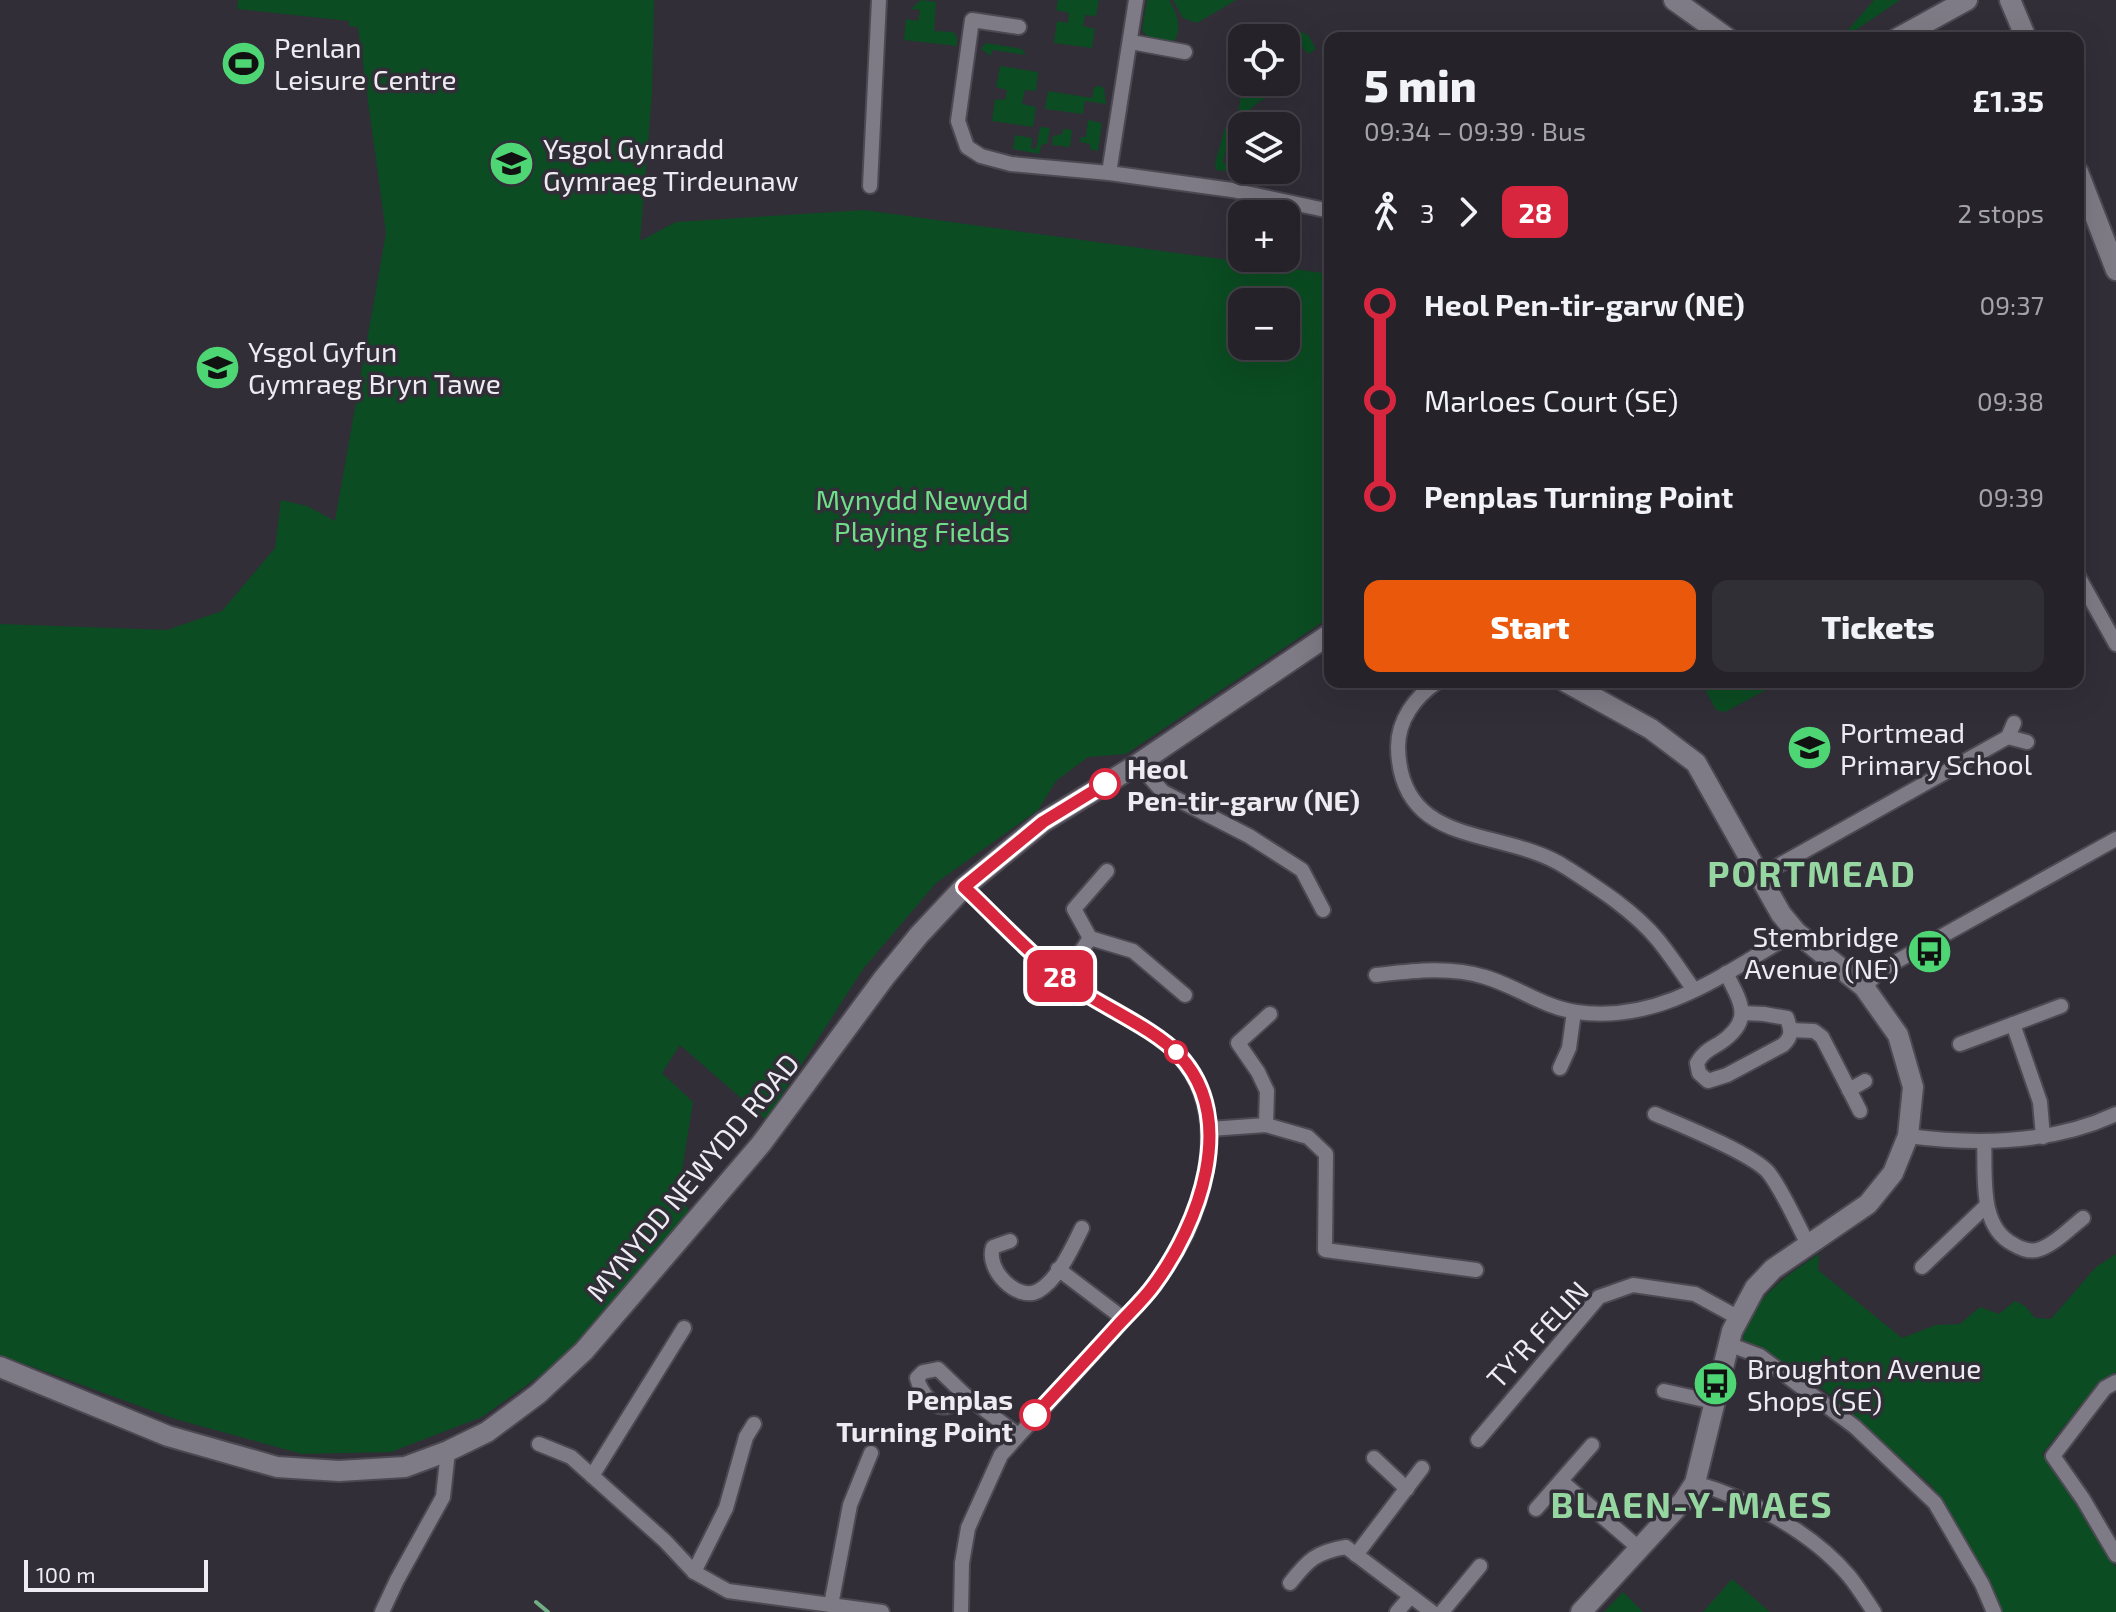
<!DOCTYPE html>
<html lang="en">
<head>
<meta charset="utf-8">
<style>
	:root { --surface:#25222a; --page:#312f36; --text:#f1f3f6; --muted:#a3a4a8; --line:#423f47; --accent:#ea580c }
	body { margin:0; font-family:"Exo 2",sans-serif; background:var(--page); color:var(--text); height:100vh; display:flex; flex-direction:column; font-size:30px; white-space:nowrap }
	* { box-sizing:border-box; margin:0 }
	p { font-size:26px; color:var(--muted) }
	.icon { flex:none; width:44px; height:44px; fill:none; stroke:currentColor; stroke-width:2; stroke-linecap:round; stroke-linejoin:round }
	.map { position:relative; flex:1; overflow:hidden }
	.drawer { position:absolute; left:1324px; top:32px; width:760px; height:656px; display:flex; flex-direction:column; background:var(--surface); border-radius:16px; box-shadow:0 8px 32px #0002,0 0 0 2px var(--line) }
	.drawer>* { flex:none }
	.badge { padding:0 16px; border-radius:12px; font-size:28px; line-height:52px }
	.fabs { position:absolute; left:1228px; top:24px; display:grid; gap:16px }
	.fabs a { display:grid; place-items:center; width:72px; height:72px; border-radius:16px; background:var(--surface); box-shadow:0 8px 32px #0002,0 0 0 2px var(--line); font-size:40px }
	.scale { position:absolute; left:24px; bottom:20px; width:184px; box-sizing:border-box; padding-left:8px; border:4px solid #eeecf2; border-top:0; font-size:22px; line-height:28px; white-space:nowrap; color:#eeecf2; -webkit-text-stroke:6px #312e38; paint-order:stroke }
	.map>.badge { position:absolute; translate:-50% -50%; box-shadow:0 0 0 4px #fff }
	.legs { display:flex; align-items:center; gap:12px; height:88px; padding:0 40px; font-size:26px }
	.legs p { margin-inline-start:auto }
	.summary { display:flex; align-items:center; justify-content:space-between; height:136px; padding:0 40px }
	h1 { font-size:44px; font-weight:800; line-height:60px }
	.action { display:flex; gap:16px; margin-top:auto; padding:16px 40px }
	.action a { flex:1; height:92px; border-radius:16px; background:var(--accent); color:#fff; font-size:32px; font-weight:800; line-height:92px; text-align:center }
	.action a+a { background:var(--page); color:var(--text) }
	ul { padding:0 40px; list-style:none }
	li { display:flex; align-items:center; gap:28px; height:96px; font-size:30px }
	li i { display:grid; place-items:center; width:12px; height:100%; margin:0 10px; background:currentColor }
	li i::after { content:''; width:20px; height:20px; margin:-10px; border:6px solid; border-radius:50%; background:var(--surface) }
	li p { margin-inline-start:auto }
	li:first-child i { background:linear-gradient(#0000 50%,currentColor 0) }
	li:last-child i { background:linear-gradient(currentColor 50%,#0000 0) }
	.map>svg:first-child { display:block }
	.green { fill:#0b4c22; fill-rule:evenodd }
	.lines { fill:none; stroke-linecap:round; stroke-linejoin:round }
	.stream { stroke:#72ae83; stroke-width:4 }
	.street-casing { stroke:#4c4952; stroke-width:18 }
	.secondary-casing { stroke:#4c4952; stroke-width:24 }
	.street { stroke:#7e7b86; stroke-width:14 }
	.secondary { stroke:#7e7b86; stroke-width:20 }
	.line-1-casing { stroke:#fff; stroke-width:18 }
	.line-1 { stroke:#d7263d; stroke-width:12 }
	.stop-1-dot { fill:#fff; stroke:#d7263d; stroke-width:4 }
	.labels { text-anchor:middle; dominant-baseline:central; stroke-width:7; stroke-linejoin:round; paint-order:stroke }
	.poi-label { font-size:28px; fill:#eeecf2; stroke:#312e38; text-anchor:start }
	.park-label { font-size:28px; fill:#6fde89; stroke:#312e38 }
	.stop-label { font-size:28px; font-weight:bold; fill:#eeecf2; stroke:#312e38; text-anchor:start }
	.street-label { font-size:28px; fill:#eeecf2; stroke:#312e38 }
	.district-label { font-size:36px; font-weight:bold; letter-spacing:2px; fill:#95d6a1; stroke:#312e38 }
</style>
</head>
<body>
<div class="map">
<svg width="2116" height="1612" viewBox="0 0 2116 1612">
	<rect width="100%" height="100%" fill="#312e38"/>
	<g class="green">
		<path d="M238,0H654L652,95L640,241L676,222L864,210L1330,274V617L1126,754L1088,757L1056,781L1038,810L936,883L863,969L766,1120L680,1045L662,1073L693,1102L678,1196L691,1213L569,1355L482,1417L391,1452L302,1454L175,1419L0,1355V624L167,630L222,611L275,548L281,500L307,506L335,521L386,233L358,27L349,26V21L237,9ZM1242,302H1286V346H1242Z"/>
		<path d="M921,0L936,2L934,31L953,32L957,37V46L904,40L906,19L918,21L920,10L911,9Z"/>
		<path d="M1058,0H1099L1096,16L1085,15L1083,26L1095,29L1092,48L1054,43L1057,21L1068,23L1069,13L1056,10Z"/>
		<path d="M1147,0H1169C1177,13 1184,31 1172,43L1150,39L1142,30Z"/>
		<path d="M1173,0H1236L1197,23L1183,18Z"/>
		<path d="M1874,0H1900L1850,34L1849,33L1848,30Z"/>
		<path d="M1292,28L1308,35L1316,49L1308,54L1301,45L1286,55V38H1276Z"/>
		<path d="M986,43L1022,49L1026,55L992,50L991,56L981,49Z"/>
		<path d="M1000,66L1038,72L1036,91L1025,90L1022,104L1036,107L1033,127L992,121L995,99L1005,100L1007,90L996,87Z"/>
		<path d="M1286,69L1289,78C1282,94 1260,97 1249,111C1241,121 1241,130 1229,135L1223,162L1233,167L1232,172L1216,170L1215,163L1225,128L1236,129L1243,82H1286Z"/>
		<path d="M1100,86L1104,88L1106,104L1085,101L1083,114L1045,109L1048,91L1092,98L1094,87Z"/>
		<path d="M1088,120L1102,123L1098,151L1090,149V144L1080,142L1081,137H1086Z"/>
		<path d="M1040,127L1050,128L1047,144H1042L1039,154L1013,149L1015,135L1032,138L1031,148L1036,149Z"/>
		<path d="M1063,129L1072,130L1070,147L1052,145L1053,136L1062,134Z"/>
		<path d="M1701,682H1781L1725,712L1716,710Z"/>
		<path d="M1819,1254L1818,1270L1902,1338L1936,1325L1960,1324L1980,1307L1999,1314L2015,1301L2025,1306L2035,1318L2051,1319L2096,1267L2116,1254V1372L2098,1383L2042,1454L2079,1503L2116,1568V1612H2002L1979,1561L1932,1486L1824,1390L1743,1340C1750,1299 1787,1275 1819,1254Z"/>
		<path d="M1732,1579L1770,1612H1703Z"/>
		<path d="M1623,1592L1643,1612H1604Z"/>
	</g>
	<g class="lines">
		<path class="stream" d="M536,1602L548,1612"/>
		<defs>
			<g id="street">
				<path d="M1019,27L972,20L958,121L967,147L981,156L1011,164L1109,173L1232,190L1330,211"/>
				<path d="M1131,42L1185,52"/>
				<path d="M1109,173L1136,0"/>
				<path d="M870,186L879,0"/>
				<path d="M2078,576L2116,644"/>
				<path d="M1437,682C1415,697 1398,720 1398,747C1400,851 1504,826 1567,868C1598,888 1634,911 1658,940C1671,956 1682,973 1694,990"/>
				<path d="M2008,737L2027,742"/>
				<path d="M1138,764L1163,792L1249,836L1302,870L1323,910"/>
				<path d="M1758,877L2008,737L2014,723"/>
				<path d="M1090,938L1133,951L1185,995"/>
				<path d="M1726,973C1741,1003 1754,1020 1720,1043C1710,1049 1703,1052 1697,1063L1699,1073L1708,1081L1727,1075L1783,1045C1793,1036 1791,1030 1787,1018L1764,1014L1743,1013"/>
				<path d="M1376,975C1412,971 1449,966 1485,977C1516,986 1543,1007 1576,1012C1662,1024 1726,972 1796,932"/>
				<path d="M1063,979L1090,938L1074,909L1107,871"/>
				<path d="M1864,987L1881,970L2116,839"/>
				<path d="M2013,1024L2040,1102L2043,1137"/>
				<path d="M1791,1030L1814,1031L1822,1037L1860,1111"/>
				<path d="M1960,1044L2061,1006"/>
				<path d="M1560,1068L1569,1048L1574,1012"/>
				<path d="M1849,1090L1865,1081"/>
				<path d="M1655,1114C1681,1125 1751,1153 1768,1172C1782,1189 1797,1224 1808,1244"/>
				<path d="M1266,1125L1267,1091L1258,1072L1238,1043L1270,1014"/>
				<path d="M1210,1129L1266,1125L1308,1137L1326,1154L1325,1250L1476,1270"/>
				<path d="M1908,1136C1977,1145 2052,1144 2116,1114"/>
				<path d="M1984,1141C1986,1174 1978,1226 2013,1244C2019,1248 2029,1252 2037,1250C2053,1246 2070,1228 2083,1218"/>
				<path d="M1010,1241L993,1247C985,1270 1018,1302 1038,1291C1058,1280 1072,1248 1082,1228"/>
				<path d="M1922,1267L1987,1205"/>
				<path d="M1058,1269L1124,1319"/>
				<path d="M1728,1344L1760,1356L1855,1427L1935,1503L1982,1584L1994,1612"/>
				<path d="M2116,1382L2105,1388L2053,1456L2083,1499L2116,1555"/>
				<path d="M1664,1391L1714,1402"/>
				<path d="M964,1394C959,1398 954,1405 949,1406C933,1411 920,1390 917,1378L923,1372L938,1369L964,1394L1018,1435"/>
				<path d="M1478,1440L1599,1297L1633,1285L1695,1294L1737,1317"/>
				<path d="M539,1444L571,1457L665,1541L694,1572L728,1591L882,1612"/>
				<path d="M1374,1458L1407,1489"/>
				<path d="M592,1476L684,1328"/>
				<path d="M1561,1481L1640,1549"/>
				<path d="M1695,1483C1749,1498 1813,1533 1849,1576C1858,1587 1866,1600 1874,1612"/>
				<path d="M1536,1509L1592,1445"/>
				<path d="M1356,1555L1422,1468"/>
				<path d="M694,1572L726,1508L746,1437L754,1424"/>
				<path d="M1290,1583C1308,1560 1316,1552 1346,1547L1432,1612"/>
				<path d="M831,1605L850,1505L871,1453"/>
				<path d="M382,1612L397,1580L443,1497L448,1451"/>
				<path d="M961,1612L962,1563L968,1528L1001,1455L1154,1286C1165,1268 1180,1249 1188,1229C1212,1174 1222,1103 1179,1056C1156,1029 1099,1004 1068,982C1032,957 996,917 964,887"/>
				<path d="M1397,1612L1410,1597"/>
				<path d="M1442,1612L1480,1566"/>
			</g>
			<g id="secondary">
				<path d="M1674,0L1727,38"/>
				<path d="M2010,0L2026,38"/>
				<path d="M1898,38L1967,0"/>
				<path d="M2078,172L2116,270"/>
				<path d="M1566,682L1651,729L1696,763L1781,914L1796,932L1864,987L1898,1035L1913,1087L1908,1136L1893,1173L1868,1204L1773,1269L1755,1288L1732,1331L1695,1483L1684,1500L1581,1612"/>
				<path d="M0,1367L168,1436L277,1467L339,1471L405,1467L448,1451L487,1432L538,1394L584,1351L761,1144L884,978L919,935L964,887L1043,822L1138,764L1330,634"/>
			</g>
		</defs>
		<use href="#street" class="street-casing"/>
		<use href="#secondary" class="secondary-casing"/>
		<use href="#street" class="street"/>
		<use href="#secondary" class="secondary"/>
	</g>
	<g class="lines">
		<defs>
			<path id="line-1" d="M1035,1415C1063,1385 1090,1356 1118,1325C1130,1312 1144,1299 1154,1285C1199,1224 1239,1119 1179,1055C1154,1028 1099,1005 1067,982C1032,957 996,917 964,887L1043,822L1105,784"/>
		</defs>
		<use href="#line-1" class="line-1-casing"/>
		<use href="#line-1" class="line-1"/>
	</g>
	<defs>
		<symbol id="stadium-disc" viewBox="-11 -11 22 22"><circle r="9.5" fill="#4ed675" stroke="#312e38"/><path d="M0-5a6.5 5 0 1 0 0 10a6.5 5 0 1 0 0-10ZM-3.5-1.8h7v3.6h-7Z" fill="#111"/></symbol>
		<symbol id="school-disc" viewBox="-11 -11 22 22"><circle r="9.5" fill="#4ed675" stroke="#312e38"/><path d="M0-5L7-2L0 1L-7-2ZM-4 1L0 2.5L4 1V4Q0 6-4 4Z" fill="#111"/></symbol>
		<symbol id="bus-disc" viewBox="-11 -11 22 22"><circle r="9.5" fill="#4ed675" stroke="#312e38"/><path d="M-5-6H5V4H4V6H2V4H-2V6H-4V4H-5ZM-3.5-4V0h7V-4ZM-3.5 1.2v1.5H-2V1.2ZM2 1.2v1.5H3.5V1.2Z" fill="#111"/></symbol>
	</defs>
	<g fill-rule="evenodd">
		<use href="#stadium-disc" x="218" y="38" width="51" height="51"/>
		<use href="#school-disc" x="486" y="138" width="51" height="51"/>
		<use href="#school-disc" x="192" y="342" width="51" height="51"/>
		<use href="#school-disc" x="1784" y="722" width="51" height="51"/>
		<use href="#bus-disc" x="1904" y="926" width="51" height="51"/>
		<use href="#bus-disc" x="1690" y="1358" width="51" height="51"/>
	</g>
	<g class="stop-1-dot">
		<circle cx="1105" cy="784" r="14"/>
		<circle cx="1176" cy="1052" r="10"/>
		<circle cx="1035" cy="1415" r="14"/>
	</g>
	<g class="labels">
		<g class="poi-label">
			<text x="274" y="47">Penlan<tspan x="274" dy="32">Leisure Centre</tspan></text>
			<text x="543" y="148">Ysgol Gynradd<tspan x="543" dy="32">Gymraeg Tirdeunaw</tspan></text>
			<text x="248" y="351">Ysgol Gyfun<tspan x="248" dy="32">Gymraeg Bryn Tawe</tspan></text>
			<text x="1840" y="732">Portmead<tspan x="1840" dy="32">Primary School</tspan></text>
			<text x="1899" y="936" text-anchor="end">Stembridge<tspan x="1899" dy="32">Avenue (NE)</tspan></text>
			<text x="1747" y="1368">Broughton Avenue<tspan x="1747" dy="32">Shops (SE)</tspan></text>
		</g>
		<g class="park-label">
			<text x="922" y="499">Mynydd Newydd<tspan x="922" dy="32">Playing Fields</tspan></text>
		</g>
		<g class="stop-label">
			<text x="1127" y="768">Heol<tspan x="1127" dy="32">Pen-tir-garw (NE)</tspan></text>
			<text x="1013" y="1399" text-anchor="end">Penplas<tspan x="1013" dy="32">Turning Point</tspan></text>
		</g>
		<g class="street-label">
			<text transform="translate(692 1177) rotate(-50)">MYNYDD NEWYDD ROAD</text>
			<text transform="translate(1537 1334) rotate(-47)">TY'R FELIN</text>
		</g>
		<g class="district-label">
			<text x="1812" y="872">PORTMEAD</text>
			<text x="1692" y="1503">BLAEN-Y-MAES</text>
		</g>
	</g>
</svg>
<div class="fabs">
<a><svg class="icon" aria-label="locate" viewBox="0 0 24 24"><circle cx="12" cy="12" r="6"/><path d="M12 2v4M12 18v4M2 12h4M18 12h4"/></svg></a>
<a><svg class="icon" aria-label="layers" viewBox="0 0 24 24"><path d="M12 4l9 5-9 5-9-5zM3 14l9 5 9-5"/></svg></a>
<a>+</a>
<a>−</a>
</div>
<div class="scale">100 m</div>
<b class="badge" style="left:1060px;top:976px;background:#d7263d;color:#fff">28</b>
<section class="drawer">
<div class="summary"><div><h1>5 min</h1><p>09:34 – 09:39 · Bus</p></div><b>£1.35</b></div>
<div class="legs"><svg class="icon" aria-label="walk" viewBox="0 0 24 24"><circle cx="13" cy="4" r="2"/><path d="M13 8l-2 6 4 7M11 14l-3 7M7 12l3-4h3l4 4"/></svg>3<svg class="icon" aria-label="forward" viewBox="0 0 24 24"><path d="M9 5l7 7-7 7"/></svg><b class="badge" style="background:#d7263d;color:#fff">28</b><p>2 stops</p></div>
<ul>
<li><i style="color:#d7263d"></i><b>Heol Pen-tir-garw (NE)</b><p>09:37</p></li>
<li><i style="color:#d7263d"></i><span>Marloes Court (SE)</span><p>09:38</p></li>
<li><i style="color:#d7263d"></i><b>Penplas Turning Point</b><p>09:39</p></li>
</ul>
<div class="action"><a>Start</a><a>Tickets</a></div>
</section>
</div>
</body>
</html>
